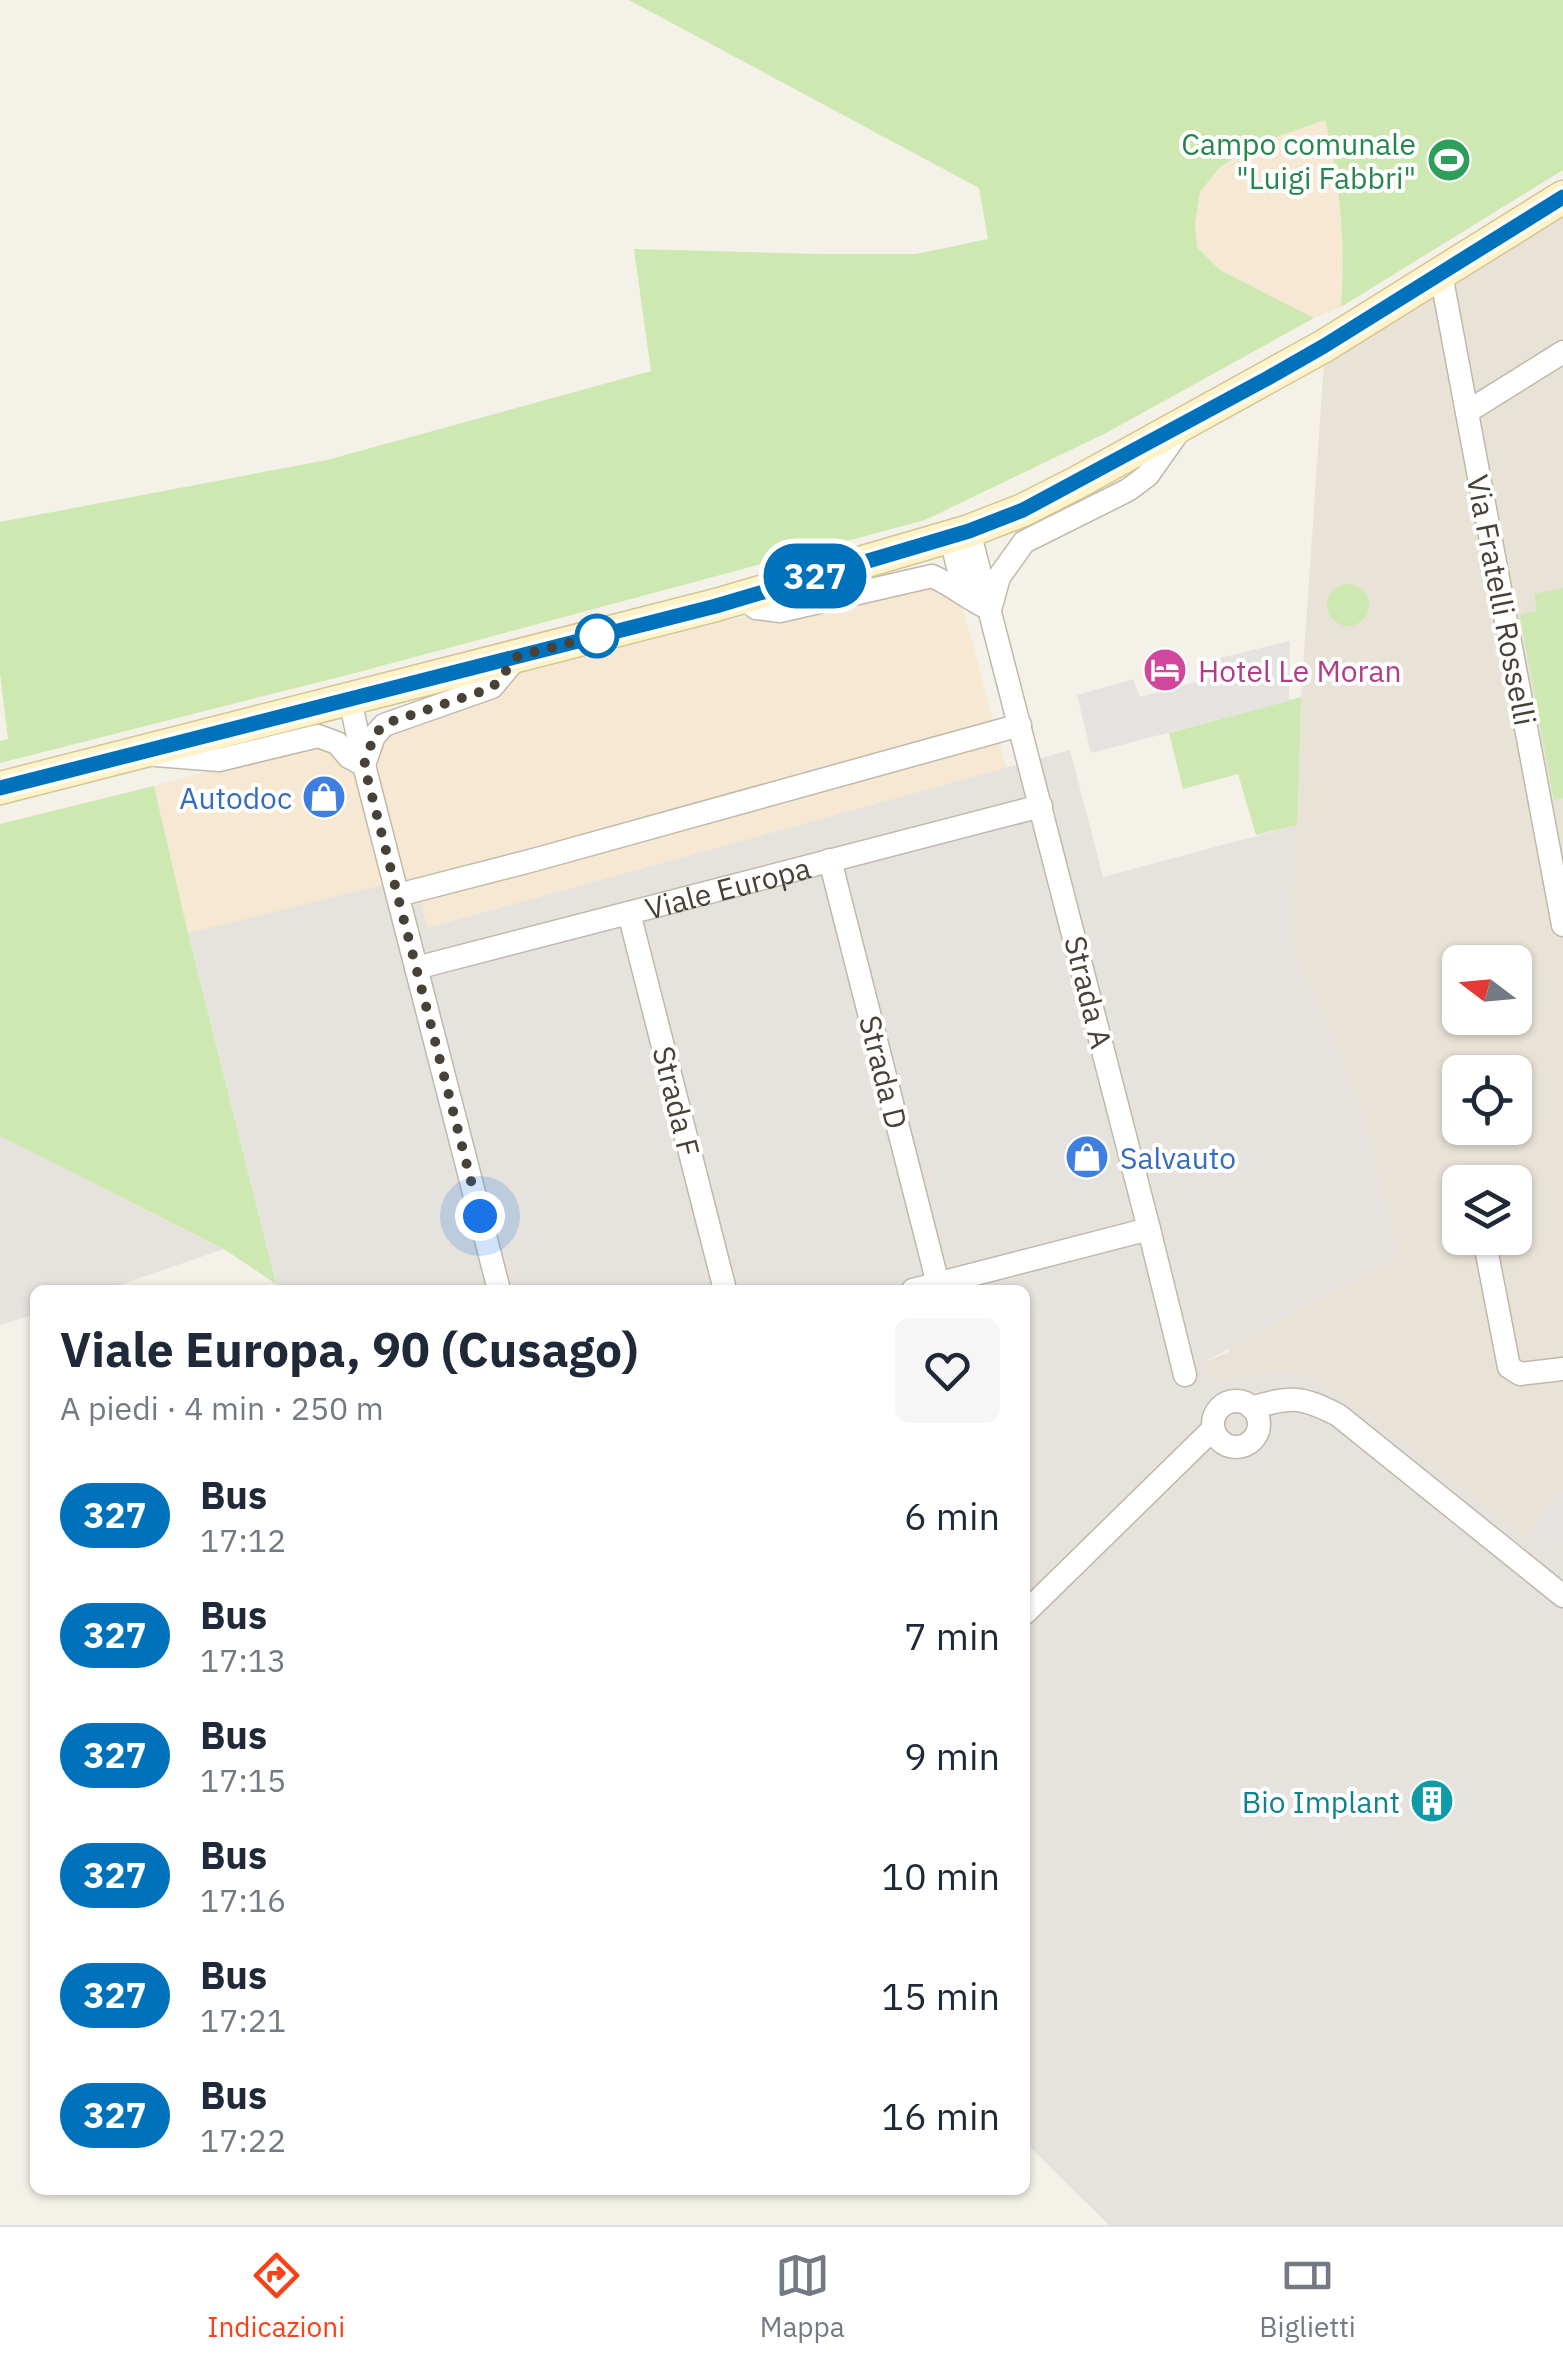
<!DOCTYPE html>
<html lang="it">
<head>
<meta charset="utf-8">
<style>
	:root { --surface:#fff; --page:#f6f6f7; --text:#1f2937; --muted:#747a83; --line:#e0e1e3; --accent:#fb4118 }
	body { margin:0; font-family:"IBM Plex Sans",sans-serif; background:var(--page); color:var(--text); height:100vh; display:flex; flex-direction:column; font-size:38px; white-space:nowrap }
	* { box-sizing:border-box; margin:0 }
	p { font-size:32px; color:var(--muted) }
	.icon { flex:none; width:55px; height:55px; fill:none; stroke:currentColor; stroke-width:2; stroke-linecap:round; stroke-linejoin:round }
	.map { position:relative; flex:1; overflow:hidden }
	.panel { position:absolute; left:30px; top:1285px; width:1000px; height:910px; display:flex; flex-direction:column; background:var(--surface); border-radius:15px; box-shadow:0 2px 8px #0004 }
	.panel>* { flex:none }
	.badge { padding:0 20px; border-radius:32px; font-size:35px; line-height:65px }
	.needle { width:65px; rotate:286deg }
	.fabs { position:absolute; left:1442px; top:945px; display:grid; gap:20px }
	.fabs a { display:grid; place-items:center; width:90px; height:90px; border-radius:15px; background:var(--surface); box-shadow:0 2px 8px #0004; font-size:50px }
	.you { position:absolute; width:50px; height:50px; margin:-25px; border:8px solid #fff; border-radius:50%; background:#1a73e8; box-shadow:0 0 0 15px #1a73e833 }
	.map>.badge { position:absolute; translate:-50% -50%; box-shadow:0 0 0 5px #fff }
	.round { display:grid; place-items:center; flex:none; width:105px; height:105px; border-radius:15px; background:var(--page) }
	.overview { display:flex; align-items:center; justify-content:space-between; height:170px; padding:0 30px }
	h1 { font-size:48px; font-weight:800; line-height:75px }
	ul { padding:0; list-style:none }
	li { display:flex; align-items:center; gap:30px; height:120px; padding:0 30px }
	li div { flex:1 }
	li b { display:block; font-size:38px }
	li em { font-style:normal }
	li .badge { min-width:110px; font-weight:700; text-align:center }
	.tab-bar { display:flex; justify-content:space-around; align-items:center; height:140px; border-top:2px solid var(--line); background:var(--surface); font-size:28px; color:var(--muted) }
	.tab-bar a { display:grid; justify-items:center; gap:5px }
	.tab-bar .current { color:var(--accent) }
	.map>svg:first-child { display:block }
	.residential { fill:#e8e3d6; fill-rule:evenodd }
	.commercial { fill:#f6e8d3 }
	.industrial { fill:#e6e2dd }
	.green { fill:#cee8b1 }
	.parking { fill:#e5e3e0 }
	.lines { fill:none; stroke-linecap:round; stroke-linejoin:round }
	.minor-casing { stroke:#c0b9aa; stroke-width:25 }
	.secondary-casing { stroke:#d4c598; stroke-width:35 }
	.minor { stroke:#fff; stroke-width:22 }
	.secondary { stroke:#fff3c7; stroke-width:32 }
	.line-casing { stroke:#fff; stroke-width:22 }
	.line { stroke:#0072bc; stroke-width:15 }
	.walk { stroke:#484137; stroke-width:10; stroke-dasharray:0 18 }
	.stop-dot { fill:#fff; stroke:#0072bc; stroke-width:5 }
	.labels { text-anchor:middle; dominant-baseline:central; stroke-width:8; stroke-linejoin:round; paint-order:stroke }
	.leisure-label { font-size:30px; fill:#27864d; stroke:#fff; text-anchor:end }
	.street-label { font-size:30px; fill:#484137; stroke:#fff }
	.hotel-label { font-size:30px; fill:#b23c85; stroke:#fff; text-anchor:start }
	.shop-label { font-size:30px; fill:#366cbe; stroke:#fff; text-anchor:end }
	.culture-label { font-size:30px; fill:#0d838f; stroke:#fff; text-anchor:end }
</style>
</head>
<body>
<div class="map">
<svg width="1563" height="2225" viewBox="0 0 1563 2225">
	<rect width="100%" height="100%" fill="#f4f1e8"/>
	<path class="residential" d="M1563,216V1491L1525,1538L1317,1377L1290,1373L1267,1372L1224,1382L1211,1377L1201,1364L1228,1352L1361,1102L1290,937L1301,697L1324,362ZM1460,962H1515V1018H1460ZM1460,1072H1515V1128H1460ZM1460,1182H1515V1238H1460Z"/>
	<g class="commercial">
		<path d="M1325,120L1337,172L1342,217L1343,285L1341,307L1314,318L1220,270L1197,247L1195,223L1200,192L1219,168L1254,145Z"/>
		<path d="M923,583L959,602L965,616L1006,768L426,928L415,878L188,933L154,786L496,691L521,673L750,615Z"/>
	</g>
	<g class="industrial">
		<path d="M1070,750L1103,877L1297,825L1290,937L1361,1102L1399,1257L1201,1364L1211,1377L1224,1382L1267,1372L1290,1373L1317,1377L1525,1537L1563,1491V2225H1109L1025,2142V1290H285L276,1284L188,933L415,877L427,928Z"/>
		<path d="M0,1136L224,1249L105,1290H35V1314L0,1325Z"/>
	</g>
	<g class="green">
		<path d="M629,0H1563V170L1341,307C1346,243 1340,182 1325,120L1254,145L1219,168L1200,192L1195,223L1197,247L1220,270L1314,318L1106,433L925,520L355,673L0,763V741L8,739L0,674V522L327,460L651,371L634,249L821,254H916L988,239L979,188Z"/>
		<circle cx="1348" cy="605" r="21"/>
		<path d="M1563,588V798L1554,800L1520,615L1537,611L1534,594Z"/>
		<path d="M1301,697L1297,825L1256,835L1238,774L1183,789L1169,733Z"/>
		<path d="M154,786L188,933L276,1284L224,1249L0,1136V824Z"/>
	</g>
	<g class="parking">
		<path d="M1290,641L1289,701L1091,753L1077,695L1133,679L1140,697L1224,674L1220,658Z"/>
		<path d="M1563,1491V1548L1535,1526Z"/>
	</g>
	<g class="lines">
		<defs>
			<g id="minor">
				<path d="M1441,274L1563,925"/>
				<path d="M1467,412L1563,352"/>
				<path d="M969,531L1149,1229L1185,1375"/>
				<path d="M952,536C955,559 958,576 973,593"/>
				<path d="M742,597L756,608L780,611L932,576C953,585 969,600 990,609"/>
				<path d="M991,606L999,577L1024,542L1128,490L1148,475L1179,431"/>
				<path d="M350,699L364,765L499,1290"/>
				<path d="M156,755L219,760L318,736L337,743L349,757L364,765"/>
				<path d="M365,762L374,736L384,725L492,687L518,656"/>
				<path d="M830,860L938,1284"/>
				<path d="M398,895L530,861L1020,725"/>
				<path d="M629,913L725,1290"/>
				<path id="s1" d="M416,968L1041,806"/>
				<path d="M1484,1238L1509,1367L1520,1374L1563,1369"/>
				<path d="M913,1290L1149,1229"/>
				<circle cx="1236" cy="1424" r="23"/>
				<path d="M1252,1408C1291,1396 1301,1396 1338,1415L1563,1596"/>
				<path d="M1025,1613L1213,1429"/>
			</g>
			<path id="secondary" d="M0,788L716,605L969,531L1023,510L1078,482L1324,346L1563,197"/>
		</defs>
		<use href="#minor" class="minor-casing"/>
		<use href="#secondary" class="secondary-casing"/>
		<use href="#minor" class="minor"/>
		<use href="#secondary" class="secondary"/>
	</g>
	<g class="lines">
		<defs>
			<path id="line" d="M0,788L716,606L969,531L1023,510L1268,378L1324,346L1563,197"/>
		</defs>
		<use href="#line" class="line-casing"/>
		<use href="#line" class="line"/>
		<path class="walk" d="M480,1216L364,765L374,736L384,724L492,688L518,656L597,636"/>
	</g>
	<defs>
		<symbol id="stadium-disc" viewBox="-11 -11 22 22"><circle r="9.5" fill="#2e9e5b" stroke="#fff"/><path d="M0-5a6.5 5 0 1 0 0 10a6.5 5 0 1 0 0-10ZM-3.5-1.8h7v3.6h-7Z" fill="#fff"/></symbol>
		<symbol id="hotel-disc" viewBox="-11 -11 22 22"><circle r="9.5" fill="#d1479c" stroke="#fff"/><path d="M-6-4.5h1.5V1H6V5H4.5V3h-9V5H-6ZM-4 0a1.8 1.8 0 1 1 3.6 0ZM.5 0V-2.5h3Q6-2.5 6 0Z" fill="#fff"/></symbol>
		<symbol id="shop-disc" viewBox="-11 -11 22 22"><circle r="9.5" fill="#3f7fe0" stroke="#fff"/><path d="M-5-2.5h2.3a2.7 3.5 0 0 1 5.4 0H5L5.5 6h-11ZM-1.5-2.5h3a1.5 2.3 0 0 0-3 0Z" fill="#fff"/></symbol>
		<symbol id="building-disc" viewBox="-11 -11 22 22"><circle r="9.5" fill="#0f9aa8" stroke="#fff"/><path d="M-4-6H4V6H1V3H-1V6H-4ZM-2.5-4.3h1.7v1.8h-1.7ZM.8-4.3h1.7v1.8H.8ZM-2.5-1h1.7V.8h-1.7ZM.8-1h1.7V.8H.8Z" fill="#fff"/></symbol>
	</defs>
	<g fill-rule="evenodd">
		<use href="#stadium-disc" x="1424" y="135" width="50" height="50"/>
		<use href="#hotel-disc" x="1140" y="645" width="50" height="50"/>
		<use href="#shop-disc" x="299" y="772" width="50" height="50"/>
		<use href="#shop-disc" x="1062" y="1132" width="50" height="50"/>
		<use href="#building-disc" x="1407" y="1776" width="50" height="50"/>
	</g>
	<circle class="stop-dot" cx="597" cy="636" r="20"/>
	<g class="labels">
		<g class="leisure-label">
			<text x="1416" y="143">Campo comunale<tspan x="1416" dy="34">"Luigi Fabbri"</tspan></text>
		</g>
		<g class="street-label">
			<text transform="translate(1502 600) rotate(79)">Via Fratelli Rosselli</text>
			<text stroke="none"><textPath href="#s1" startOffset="322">Viale Europa</textPath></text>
			<text transform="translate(1089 992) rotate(76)">Strada A</text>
			<text transform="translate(884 1072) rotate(76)">Strada D</text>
			<text transform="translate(677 1101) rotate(76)">Strada F</text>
		</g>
		<g class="hotel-label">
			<text x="1198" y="670">Hotel Le Moran</text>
		</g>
		<g class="shop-label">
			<text x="292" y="797">Autodoc</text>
			<text x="1120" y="1157" text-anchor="start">Salvauto</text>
		</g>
		<g class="culture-label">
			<text x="1400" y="1801">Bio Implant</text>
		</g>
	</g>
</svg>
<div class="fabs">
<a><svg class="needle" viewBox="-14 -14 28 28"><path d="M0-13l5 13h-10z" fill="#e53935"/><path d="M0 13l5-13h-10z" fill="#747a83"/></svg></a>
<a><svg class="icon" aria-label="locate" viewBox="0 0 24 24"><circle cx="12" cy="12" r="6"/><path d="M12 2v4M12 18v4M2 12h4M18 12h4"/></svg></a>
<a><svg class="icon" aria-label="layers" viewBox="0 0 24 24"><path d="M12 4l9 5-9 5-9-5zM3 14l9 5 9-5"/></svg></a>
</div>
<div class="you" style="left:480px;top:1216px"></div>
<b class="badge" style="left:815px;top:576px;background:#0072bc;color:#fff">327</b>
<section class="panel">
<div class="overview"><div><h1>Viale Europa, 90 (Cusago)</h1><p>A piedi · 4 min · 250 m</p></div><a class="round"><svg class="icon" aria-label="heart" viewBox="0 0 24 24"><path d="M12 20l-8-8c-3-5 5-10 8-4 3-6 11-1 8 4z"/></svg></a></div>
<ul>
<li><span class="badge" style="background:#0072bc;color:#fff">327</span><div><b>Bus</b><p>17:12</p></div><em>6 min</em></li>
<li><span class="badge" style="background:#0072bc;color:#fff">327</span><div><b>Bus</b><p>17:13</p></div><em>7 min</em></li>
<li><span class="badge" style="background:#0072bc;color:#fff">327</span><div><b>Bus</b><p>17:15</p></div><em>9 min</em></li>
<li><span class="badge" style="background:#0072bc;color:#fff">327</span><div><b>Bus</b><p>17:16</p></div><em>10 min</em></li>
<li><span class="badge" style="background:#0072bc;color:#fff">327</span><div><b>Bus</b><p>17:21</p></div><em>15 min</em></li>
<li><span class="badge" style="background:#0072bc;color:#fff">327</span><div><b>Bus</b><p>17:22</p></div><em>16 min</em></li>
</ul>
</section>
</div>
<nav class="tab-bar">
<a class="current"><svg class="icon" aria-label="directions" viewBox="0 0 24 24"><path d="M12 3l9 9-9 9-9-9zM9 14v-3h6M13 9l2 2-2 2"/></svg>Indicazioni</a>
<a><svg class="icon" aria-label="map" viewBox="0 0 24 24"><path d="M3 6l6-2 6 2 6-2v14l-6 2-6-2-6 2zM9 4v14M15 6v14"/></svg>Mappa</a>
<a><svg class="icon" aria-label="tickets" viewBox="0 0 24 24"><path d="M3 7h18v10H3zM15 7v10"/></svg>Biglietti</a>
</nav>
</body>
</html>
